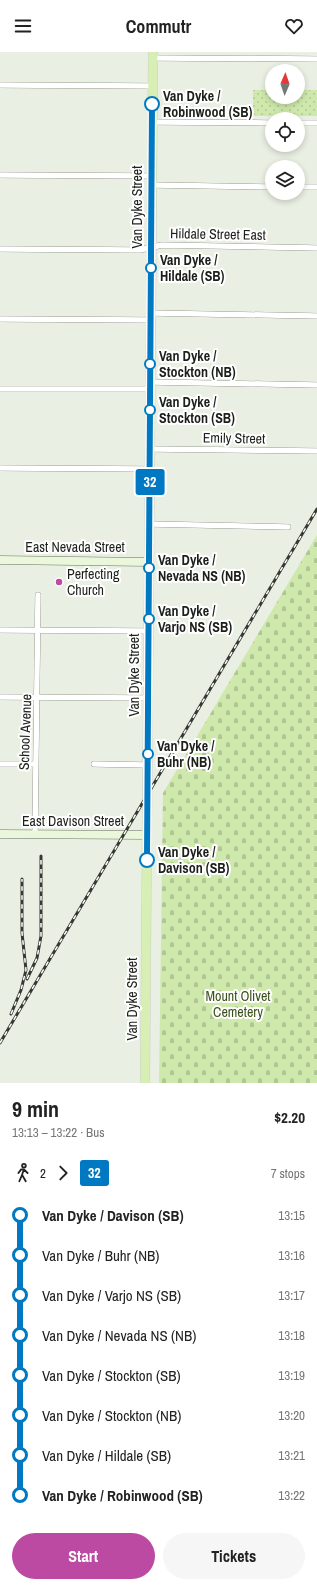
<!DOCTYPE html>
<html lang="en">
<head>
<meta charset="utf-8">
<style>
	:root { --surface:#fff; --page:#f6f6f6; --text:#222; --muted:#767676; --accent:#bc49a2 }
	body { margin:0; font-family:"Archivo Narrow",sans-serif; background:var(--page); color:var(--text); height:100vh; display:flex; flex-direction:column; font-size:15px; white-space:nowrap }
	* { box-sizing:border-box; margin:0 }
	p { font-size:13px; color:var(--muted) }
	.icon { flex:none; width:22px; height:22px; fill:none; stroke:currentColor; stroke-width:2; stroke-linecap:round; stroke-linejoin:round }
	.map { position:relative; height:1031px; overflow:hidden }
	.sheet { display:flex; flex-direction:column; background:var(--surface); flex:1 }
	.sheet>* { flex:none }
	.badge { padding:0 8px; border-radius:3px; font-size:14px; line-height:26px }
	.needle { width:26px; rotate:2deg }
	.controls { position:absolute; left:265px; top:12px; display:grid; gap:8px }
	.controls a { display:grid; place-items:center; width:40px; height:40px; border-radius:50%; background:var(--surface); box-shadow:0 2px 6px #0003; font-size:20px }
	.map>.badge { position:absolute; translate:-50% -50%; box-shadow:0 0 0 2px #fff }
	.legs { display:flex; align-items:center; gap:6px; height:44px; padding:0 12px; font-size:13px }
	.legs p { margin-inline-start:auto }
	.headline { display:flex; align-items:center; justify-content:space-between; height:68px; padding:0 12px }
	h1 { font-size:22px; font-weight:800; line-height:30px }
	.cta { display:flex; gap:8px; margin-top:auto; padding:8px 12px }
	.cta a { flex:1; height:46px; border-radius:24px; background:var(--accent); color:#fff; font-size:16px; font-weight:800; line-height:46px; text-align:center }
	.cta a+a { background:var(--page); color:var(--text) }
	ul { padding:0 12px; list-style:none }
	li { display:flex; align-items:center; gap:14px; height:40px; font-size:15px }
	li i { display:grid; place-items:center; width:6px; height:100%; margin:0 5px; background:currentColor }
	li i::after { content:''; width:10px; height:10px; margin:-5px; border:3px solid; border-radius:50%; background:var(--surface) }
	li p { margin-inline-start:auto }
	li:first-child i { background:linear-gradient(#0000 50%,currentColor 0) }
	li:last-child i { background:linear-gradient(currentColor 50%,#0000 0) }
	header { display:flex; justify-content:space-between; align-items:center; height:52px; padding:0 12px; background:var(--surface); font-size:18px; font-weight:800 }
	.map>svg:first-child { display:block }
	.grass { fill:url(#grass-dots) }
	.cemetery { fill:url(#cemetery-stones) }
	.lines { fill:none; stroke-linecap:round; stroke-linejoin:round }
	.street-casing { stroke:#6c7166; stroke-width:6 }
	.secondary-casing { stroke:#6c7166; stroke-width:9 }
	.primary-casing { stroke:#cdcecd; stroke-width:10 }
	.street { stroke:#fff; stroke-width:5.5 }
	.secondary { stroke:#ebf7da; stroke-width:8 }
	.primary { stroke:#d7efb5; stroke-width:9 }
	.rail-casing { stroke:#363933; stroke-width:3 }
	.rail { stroke:#fff; stroke-width:1.5; stroke-dasharray:4.5; stroke-linecap:butt }
	.line-1-casing { stroke:#fff; stroke-width:9 }
	.line-1 { stroke:#0079c2; stroke-width:6 }
	.stop-1-dot { fill:#fff; stroke:#0079c2; stroke-width:2 }
	.poi-dot { fill:#bc49a2; stroke:#fff; stroke-width:1.5 }
	.labels { text-anchor:middle; dominant-baseline:central; stroke-width:4; stroke-linejoin:round; paint-order:stroke }
	.stop-label { font-size:14px; font-weight:bold; fill:#1d1f1a; stroke:#fff; text-anchor:start }
	.street-label { font-size:14px; fill:#1d1f1a; stroke:#fff }
	.poi-label { font-size:14px; fill:#1d1f1a; stroke:#fff; text-anchor:start }
	.park-label { font-size:14px; fill:#3b5019; stroke:#fff }
</style>
</head>
<body>
<header><svg class="icon" aria-label="menu" viewBox="0 0 24 24"><path d="M4 6h16M4 12h16M4 18h16"/></svg>Commutr<svg class="icon" aria-label="heart" viewBox="0 0 24 24"><path d="M12 20l-8-8c-3-5 5-10 8-4 3-6 11-1 8 4z"/></svg></header>
<div class="map">
<svg width="317" height="1031" viewBox="0 0 317 1031">
	<defs>
		<pattern id="grass-dots" width="8" height="8" patternUnits="userSpaceOnUse"><rect width="8" height="8" fill="#cee9ab"/><path d="M2 2h.1M6 6h.1" fill="none" stroke="#b0c793" stroke-width="1.8" stroke-linecap="round"/></pattern>
		<pattern id="cemetery-stones" width="16" height="16" patternUnits="userSpaceOnUse"><rect width="16" height="16" fill="#cee9ab"/><path d="M2 7V4a2 2 0 0 1 4 0v3zM10 15v-3a2 2 0 0 1 4 0v3z" fill="#b0c793"/></pattern>
	</defs>
	<rect width="100%" height="100%" fill="#eaefe3"/>
	<path class="grass" d="M253,38H272V45H298V38H317V64H253Z"/>
	<path class="cemetery" d="M317,483V1031H159L163,741Z"/>
	<g class="lines">
		<defs>
			<g id="street">
				<path d="M153,6L317,7"/>
				<path d="M0,33L152,34"/>
				<path d="M152,70L272,71"/>
				<path d="M298,71H317"/>
				<path d="M0,123L152,124"/>
				<path d="M152,133L272,135"/>
				<path d="M298,135H317"/>
				<path d="M0,197L140,198L162,193L317,196"/>
				<path d="M151,261L317,264"/>
				<path d="M0,267L151,268"/>
				<path d="M150,330L317,333"/>
				<path d="M0,337H150"/>
				<path d="M150,397L317,399"/>
				<path d="M0,416L150,417"/>
				<path d="M149,472L288,475"/>
				<path d="M0,578L148,579"/>
				<path d="M0,645L148,646"/>
				<path d="M0,712H35"/>
				<path d="M94,712L147,713"/>
				<path d="M35,782L38,543"/>
			</g>
			<g id="secondary">
				<path d="M0,508L149,510"/>
				<path d="M0,782L147,783"/>
			</g>
			<path id="primary" d="M145,1031L153,0"/>
		</defs>
		<use href="#street" class="street-casing"/>
		<use href="#secondary" class="secondary-casing"/>
		<use href="#primary" class="primary-casing"/>
		<use href="#street" class="street"/>
		<use href="#secondary" class="secondary"/>
		<use href="#primary" class="primary"/>
		<defs>
			<g id="rail">
				<path d="M27,927L37,906L41,884V804"/>
				<path d="M11,962L21,938L26,918L22,881V827"/>
				<path d="M0,991L317,457"/>
			</g>
		</defs>
		<use href="#rail" class="rail-casing"/>
		<use href="#rail" class="rail"/>
	</g>
	<g class="lines">
		<defs>
			<path id="line-1" d="M147,808L152,52"/>
		</defs>
		<use href="#line-1" class="line-1-casing"/>
		<use href="#line-1" class="line-1"/>
	</g>
	<g class="stop-1-dot">
		<circle cx="152" cy="52" r="7"/>
		<circle cx="151" cy="216" r="5"/>
		<circle cx="150" cy="312" r="5"/>
		<circle cx="150" cy="358" r="5"/>
		<circle cx="149" cy="516" r="5"/>
		<circle cx="149" cy="567" r="5"/>
		<circle cx="148" cy="702" r="5"/>
		<circle cx="147" cy="808" r="7"/>
	</g>
	<circle class="poi-dot" cx="59" cy="530" r="4"/>
	<g class="labels">
		<g class="stop-label">
			<text x="163" y="44">Van Dyke /<tspan x="163" dy="16">Robinwood (SB)</tspan></text>
			<text x="160" y="208">Van Dyke /<tspan x="160" dy="16">Hildale (SB)</tspan></text>
			<text x="159" y="304">Van Dyke /<tspan x="159" dy="16">Stockton (NB)</tspan></text>
			<text x="159" y="350">Van Dyke /<tspan x="159" dy="16">Stockton (SB)</tspan></text>
			<text x="158" y="508">Van Dyke /<tspan x="158" dy="16">Nevada NS (NB)</tspan></text>
			<text x="158" y="559">Van Dyke /<tspan x="158" dy="16">Varjo NS (SB)</tspan></text>
			<text x="157" y="694">Van Dyke /<tspan x="157" dy="16">Buhr (NB)</tspan></text>
			<text x="158" y="800">Van Dyke /<tspan x="158" dy="16">Davison (SB)</tspan></text>
		</g>
		<g class="street-label">
			<text transform="translate(137 155) rotate(-90)">Van Dyke Street</text>
			<text transform="translate(218 182) rotate(1)">Hildale Street East</text>
			<text transform="translate(234 386) rotate(1)">Emily Street</text>
			<text x="75" y="495">East Nevada Street</text>
			<text transform="translate(134 623) rotate(-90)">Van Dyke Street</text>
			<text transform="translate(25 680) rotate(-88)">School Avenue</text>
			<text x="73" y="769">East Davison Street</text>
			<text transform="translate(132 947) rotate(-90)">Van Dyke Street</text>
		</g>
		<g class="poi-label">
			<text x="67" y="522">Perfecting<tspan x="67" dy="16">Church</tspan></text>
		</g>
		<g class="park-label">
			<text x="238" y="944">Mount Olivet<tspan x="238" dy="16">Cemetery</tspan></text>
		</g>
	</g>
</svg>
<div class="controls">
<a><svg class="needle" viewBox="-14 -14 28 28"><path d="M0-13l5 13h-10z" fill="#e53935"/><path d="M0 13l5-13h-10z" fill="#767676"/></svg></a>
<a><svg class="icon" aria-label="locate" viewBox="0 0 24 24"><circle cx="12" cy="12" r="6"/><path d="M12 2v4M12 18v4M2 12h4M18 12h4"/></svg></a>
<a><svg class="icon" aria-label="layers" viewBox="0 0 24 24"><path d="M12 4l9 5-9 5-9-5zM3 14l9 5 9-5"/></svg></a>
</div>
<b class="badge" style="left:150px;top:430px;background:#0079c2;color:#fff">32</b>
</div>
<section class="sheet">
<div class="headline"><div><h1>9 min</h1><p>13:13 – 13:22 · Bus</p></div><b>$2.20</b></div>
<div class="legs"><svg class="icon" aria-label="walk" viewBox="0 0 24 24"><circle cx="13" cy="4" r="2"/><path d="M13 8l-2 6 4 7M11 14l-3 7M7 12l3-4h3l4 4"/></svg>2<svg class="icon" aria-label="forward" viewBox="0 0 24 24"><path d="M9 5l7 7-7 7"/></svg><b class="badge" style="background:#0079c2;color:#fff">32</b><p>7 stops</p></div>
<ul>
<li><i style="color:#0079c2"></i><b>Van Dyke / Davison (SB)</b><p>13:15</p></li>
<li><i style="color:#0079c2"></i><span>Van Dyke / Buhr (NB)</span><p>13:16</p></li>
<li><i style="color:#0079c2"></i><span>Van Dyke / Varjo NS (SB)</span><p>13:17</p></li>
<li><i style="color:#0079c2"></i><span>Van Dyke / Nevada NS (NB)</span><p>13:18</p></li>
<li><i style="color:#0079c2"></i><span>Van Dyke / Stockton (SB)</span><p>13:19</p></li>
<li><i style="color:#0079c2"></i><span>Van Dyke / Stockton (NB)</span><p>13:20</p></li>
<li><i style="color:#0079c2"></i><span>Van Dyke / Hildale (SB)</span><p>13:21</p></li>
<li><i style="color:#0079c2"></i><b>Van Dyke / Robinwood (SB)</b><p>13:22</p></li>
</ul>
<div class="cta"><a>Start</a><a>Tickets</a></div>
</section>
</body>
</html>
